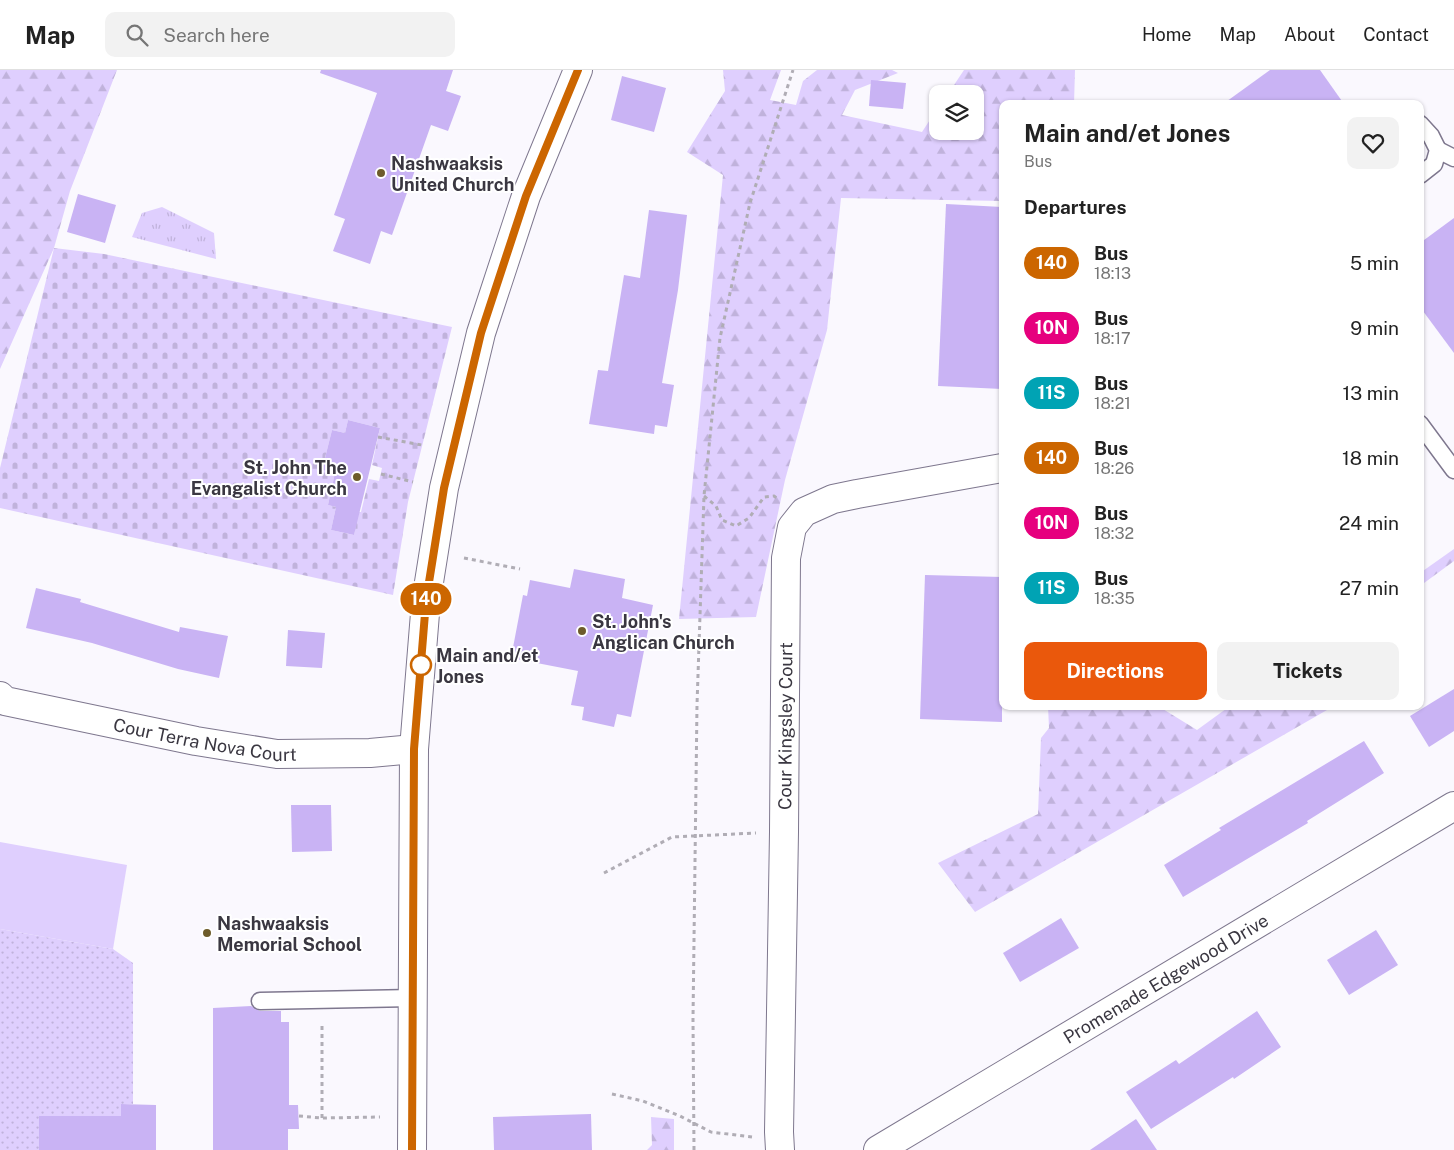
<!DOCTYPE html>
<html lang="en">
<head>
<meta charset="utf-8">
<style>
	:root { --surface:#fff; --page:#f2f2f2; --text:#222; --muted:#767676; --line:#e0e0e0; --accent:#ea580c }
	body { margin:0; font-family:"Public Sans",sans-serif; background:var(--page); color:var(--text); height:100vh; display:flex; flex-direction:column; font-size:19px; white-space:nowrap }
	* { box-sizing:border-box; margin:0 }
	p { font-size:16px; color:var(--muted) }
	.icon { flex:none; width:28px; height:28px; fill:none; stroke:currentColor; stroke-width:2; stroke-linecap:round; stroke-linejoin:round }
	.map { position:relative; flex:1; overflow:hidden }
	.drawer { position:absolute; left:999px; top:30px; width:425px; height:610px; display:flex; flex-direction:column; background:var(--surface); border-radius:10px; box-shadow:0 1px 4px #0004 }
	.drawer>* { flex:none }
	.badge { padding:0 10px; border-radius:16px; font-size:18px; line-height:32px }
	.controls { position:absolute; left:929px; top:15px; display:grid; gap:10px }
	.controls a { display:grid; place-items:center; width:55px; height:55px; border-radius:10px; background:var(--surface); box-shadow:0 1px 4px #0004; font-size:25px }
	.map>.badge { position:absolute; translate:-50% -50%; box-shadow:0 0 0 2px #fff }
	h2 { padding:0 25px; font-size:19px; line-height:45px }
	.round { display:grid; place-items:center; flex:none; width:52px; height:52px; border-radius:10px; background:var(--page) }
	.summary { display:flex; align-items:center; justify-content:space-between; height:85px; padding:0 25px }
	h1 { font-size:24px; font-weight:700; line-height:38px }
	.action { display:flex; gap:10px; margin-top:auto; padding:10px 25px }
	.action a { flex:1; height:58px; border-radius:10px; background:var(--accent); color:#fff; font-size:20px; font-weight:700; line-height:58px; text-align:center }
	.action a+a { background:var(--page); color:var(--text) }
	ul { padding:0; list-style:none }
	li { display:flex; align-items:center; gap:15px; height:65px; padding:0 25px }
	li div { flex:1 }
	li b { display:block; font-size:19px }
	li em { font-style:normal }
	li .badge { min-width:55px; font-weight:700; text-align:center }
	header { display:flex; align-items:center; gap:30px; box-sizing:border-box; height:70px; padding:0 25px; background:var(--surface); border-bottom:1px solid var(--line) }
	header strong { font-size:24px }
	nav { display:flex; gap:28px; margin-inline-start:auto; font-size:18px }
	.search { width:350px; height:45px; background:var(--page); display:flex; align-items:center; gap:12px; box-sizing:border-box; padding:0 18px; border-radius:10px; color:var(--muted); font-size:19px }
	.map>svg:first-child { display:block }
	.grass { fill:url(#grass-tufts) }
	.forest { fill:url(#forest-firs) }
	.cemetery { fill:url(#cemetery-stones); fill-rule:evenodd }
	.park { fill:url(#park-dots) }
	.pitch { fill:#dfcffe }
	.building { fill:#c9b3f4 }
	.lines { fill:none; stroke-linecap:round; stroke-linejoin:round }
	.lane-casing { stroke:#7e778e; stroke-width:19 }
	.street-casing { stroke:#7e778e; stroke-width:30 }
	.secondary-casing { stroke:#7e778e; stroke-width:30 }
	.path { stroke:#b0adb5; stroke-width:3; stroke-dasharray:4 4; stroke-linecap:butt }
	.lane { stroke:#fff; stroke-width:16 }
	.street { stroke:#fff; stroke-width:28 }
	.secondary { stroke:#fff; stroke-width:28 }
	.line-casing { stroke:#fff; stroke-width:11 }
	.line { stroke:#c60; stroke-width:8 }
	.poi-dot { fill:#6d5b2a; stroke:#fff; stroke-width:2 }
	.stop-dot { fill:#fff; stroke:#c60; stroke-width:2.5 }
	.labels { text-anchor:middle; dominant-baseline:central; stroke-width:4; stroke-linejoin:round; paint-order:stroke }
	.poi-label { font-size:18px; font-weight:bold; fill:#3a3741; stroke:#fff; text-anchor:start }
	.stop-label { font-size:18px; font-weight:bold; fill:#3a3741; stroke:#fff; text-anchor:start }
	.street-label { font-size:18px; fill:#3a3741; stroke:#fff }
</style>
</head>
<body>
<header>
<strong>Map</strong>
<div class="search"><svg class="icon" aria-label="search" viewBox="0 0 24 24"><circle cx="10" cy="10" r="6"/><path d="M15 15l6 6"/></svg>Search here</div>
<nav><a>Home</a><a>Map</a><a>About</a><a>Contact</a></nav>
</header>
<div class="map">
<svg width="1454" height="1080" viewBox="0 0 1454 1080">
	<defs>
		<pattern id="grass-tufts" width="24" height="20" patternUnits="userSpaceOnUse" patternTransform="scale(1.25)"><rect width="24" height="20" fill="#dfcffe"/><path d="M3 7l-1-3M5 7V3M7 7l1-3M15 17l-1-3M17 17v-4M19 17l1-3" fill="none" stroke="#c0b2db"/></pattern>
		<pattern id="forest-firs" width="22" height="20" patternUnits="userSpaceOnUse" patternTransform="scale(1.25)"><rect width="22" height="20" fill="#dfcffe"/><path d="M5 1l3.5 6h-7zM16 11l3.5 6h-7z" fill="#c0b2db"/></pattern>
		<pattern id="cemetery-stones" width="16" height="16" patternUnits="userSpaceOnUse" patternTransform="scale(1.25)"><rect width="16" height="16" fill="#dfcffe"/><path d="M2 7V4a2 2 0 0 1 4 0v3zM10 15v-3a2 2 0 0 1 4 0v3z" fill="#c0b2db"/></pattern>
		<pattern id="park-dots" width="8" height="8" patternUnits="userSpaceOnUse" patternTransform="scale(1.25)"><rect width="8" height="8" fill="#dfcffe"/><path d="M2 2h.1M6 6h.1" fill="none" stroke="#c0b2db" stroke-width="1.8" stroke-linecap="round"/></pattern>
	</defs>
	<rect width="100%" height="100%" fill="#faf8fe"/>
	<path class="grass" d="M162,137L214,163L216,189L132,167L142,143Z"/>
	<g class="forest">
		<path d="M0,0H117L70,121L54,178L0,299Z"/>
		<path d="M723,0H781L770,30L796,35L803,11L817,0H892L898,3L855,20L842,45L922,62L937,39L938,61H975V24H948L964,0H1075L1074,34H1002V131L841,128L827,260L785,410L756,547L679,549L723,105L687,82L725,21Z"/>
		<path d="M1454,479V491L1420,516V503Z"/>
		<path d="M1048,636H1158L1197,660L1230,636H1327V640L975,842L938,793L1038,744L1041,668L1049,658Z"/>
		<path d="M651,1047L674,1049V1080H647L652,1075Z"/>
	</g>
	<path class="cemetery" d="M54,178L104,184L452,257L408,432L393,525L0,438V398ZM348,350L380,358L372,395L382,398L379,411L369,409L361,442H358L354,465L331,460L336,437L328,435L335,403L322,400L332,360L345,363Z"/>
	<path class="park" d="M0,859L113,879L133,893V1034H121V1046H40L39,1080H0Z"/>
	<path class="pitch" d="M0,772L127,795L113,879L0,859Z"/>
	<g class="building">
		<path d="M321,0H453L446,21L461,26L448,61L431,55L392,165L381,161L370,194L333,181L345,149L334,145L377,23L320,3Z"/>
		<path d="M1270,0H1320L1344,34H1223Z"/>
		<path d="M622,6L666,18L654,62L611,50Z"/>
		<path d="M871,10L906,13L903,39L869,36Z"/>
		<path d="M78,124L116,135L105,173L67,162Z"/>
		<path d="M946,134L1002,137V319L938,316Z"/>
		<path d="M649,140L687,145L678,220L662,313L674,315L667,357L655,355L654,364L589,354L598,300L608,301L624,205L640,208Z"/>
		<path d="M1454,148V283L1420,237V173Z"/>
		<path d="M348,350L380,358L354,465L331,460L336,437L328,435L335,403L322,400L332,360L345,363Z"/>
		<path d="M574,499L625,509L622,528L653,535L631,647L617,644L614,657L582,650L584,637L571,635L578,601L511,588L523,525L527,526L530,510L570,518Z"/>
		<path d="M925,505L1002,507V652L920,649Z"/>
		<path d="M36,518L81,529L80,532L179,562L180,557L228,566L219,608L178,599L92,573L26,558Z"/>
		<path d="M288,560L325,563L322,598L286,596Z"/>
		<path d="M1454,619V661L1429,677L1410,646Z"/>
		<path d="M1364,671L1384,703L1307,751L1308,753L1183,827L1164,795L1221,760L1219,758Z"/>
		<path d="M291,735H331L332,781L292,782Z"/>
		<path d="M1061,848L1079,878L1020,912L1003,883Z"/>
		<path d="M1376,860L1398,895L1349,925L1327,890Z"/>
		<path d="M251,936L260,941H281V952H289V1035H298L299,1059H288V1080H213V938Z"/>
		<path d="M1257,941L1281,977L1234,1009L1233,1007L1151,1059L1126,1022L1176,990L1179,994Z"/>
		<path d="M121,1034L156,1035V1080H39V1046H121Z"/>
		<path d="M591,1044L592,1080H494L493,1047Z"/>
		<path d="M1136,1049L1157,1080H1090Z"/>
	</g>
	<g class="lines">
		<defs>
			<g id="lane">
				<path d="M1420,54L1431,66L1438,80L1434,94L1420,105"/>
				<path d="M1438,80L1454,88"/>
				<path d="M1420,354L1454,400"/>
				<path d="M260,931L413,928"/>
			</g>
			<g id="street">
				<path id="s1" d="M0,626L5,631L196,671L277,684L370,683L414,679"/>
				<path id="s2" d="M780,1080L779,1062L784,762L786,488L792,457L804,442L833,429L857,424L1002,398"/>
				<path id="s3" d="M878,1080L1454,736"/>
			</g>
			<path id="secondary" d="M412,1080L414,679L426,531L444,418L481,263L526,126L578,0"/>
		</defs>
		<use href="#lane" class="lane-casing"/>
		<use href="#street" class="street-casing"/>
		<use href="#secondary" class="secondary-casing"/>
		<g class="path">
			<path d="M378,367L422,375"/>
			<path d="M381,404L413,412"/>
			<path d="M704,426L716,436L722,450L736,456L749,448L764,427L774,426L778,429"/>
			<path d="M464,488L520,499"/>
			<path d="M604,803L672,767L756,763"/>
			<path d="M612,1024L643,1031L680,1046L711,1062L752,1067"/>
			<path d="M299,1046L322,1048L380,1047"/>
			<path d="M322,1048V952"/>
			<path d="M694,1080L693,949L697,635L704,426L720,268L750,133L793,0"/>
		</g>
		<use href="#lane" class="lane"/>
		<use href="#street" class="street"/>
		<use href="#secondary" class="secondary"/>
	</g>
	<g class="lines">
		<defs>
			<path id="line" d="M412,1080L414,679L426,531L444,418L481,263L526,126L578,0"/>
		</defs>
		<use href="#line" class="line-casing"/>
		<use href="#line" class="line"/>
	</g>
	<g class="poi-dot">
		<circle cx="381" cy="103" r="5"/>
		<circle cx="357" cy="407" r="5"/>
		<circle cx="582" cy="561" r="5"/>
		<circle cx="207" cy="863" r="5"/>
	</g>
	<circle class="stop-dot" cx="421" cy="595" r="10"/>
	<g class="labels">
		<g class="poi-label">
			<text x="391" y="93">Nashwaaksis<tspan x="391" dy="21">United Church</tspan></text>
			<text x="347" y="397" text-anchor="end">St. John The<tspan x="347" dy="21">Evangalist Church</tspan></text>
			<text x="592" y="551">St. John's<tspan x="592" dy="21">Anglican Church</tspan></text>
			<text x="217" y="853">Nashwaaksis<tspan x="217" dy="21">Memorial School</tspan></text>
		</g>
		<g class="stop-label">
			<text x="436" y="585">Main and/et<tspan x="436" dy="21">Jones</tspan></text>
		</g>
		<g class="street-label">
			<text stroke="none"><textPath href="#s2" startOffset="424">Cour Kingsley Court</textPath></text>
			<text stroke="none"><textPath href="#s1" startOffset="211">Cour Terra Nova Court</textPath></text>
			<text stroke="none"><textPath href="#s3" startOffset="335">Promenade Edgewood Drive</textPath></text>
		</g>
	</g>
</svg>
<div class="controls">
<a><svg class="icon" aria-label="layers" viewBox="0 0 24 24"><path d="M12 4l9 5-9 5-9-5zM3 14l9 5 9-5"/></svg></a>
</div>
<b class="badge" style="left:426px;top:529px;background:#c60;color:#fff">140</b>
<section class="drawer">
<div class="summary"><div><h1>Main and/et Jones</h1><p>Bus</p></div><a class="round"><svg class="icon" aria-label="heart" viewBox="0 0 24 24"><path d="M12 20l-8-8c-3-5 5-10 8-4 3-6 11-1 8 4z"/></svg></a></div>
<h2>Departures</h2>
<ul>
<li><span class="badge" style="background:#c60;color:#fff">140</span><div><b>Bus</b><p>18:13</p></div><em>5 min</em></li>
<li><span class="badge" style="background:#e6007e;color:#fff">10N</span><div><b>Bus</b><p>18:17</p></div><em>9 min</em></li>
<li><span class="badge" style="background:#00a3b4;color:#fff">11S</span><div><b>Bus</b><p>18:21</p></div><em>13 min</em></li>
<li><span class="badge" style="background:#c60;color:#fff">140</span><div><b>Bus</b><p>18:26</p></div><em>18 min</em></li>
<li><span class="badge" style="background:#e6007e;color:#fff">10N</span><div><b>Bus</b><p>18:32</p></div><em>24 min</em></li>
<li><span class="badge" style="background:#00a3b4;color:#fff">11S</span><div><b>Bus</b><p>18:35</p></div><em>27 min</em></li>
</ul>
<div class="action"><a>Directions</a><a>Tickets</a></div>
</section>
</div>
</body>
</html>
